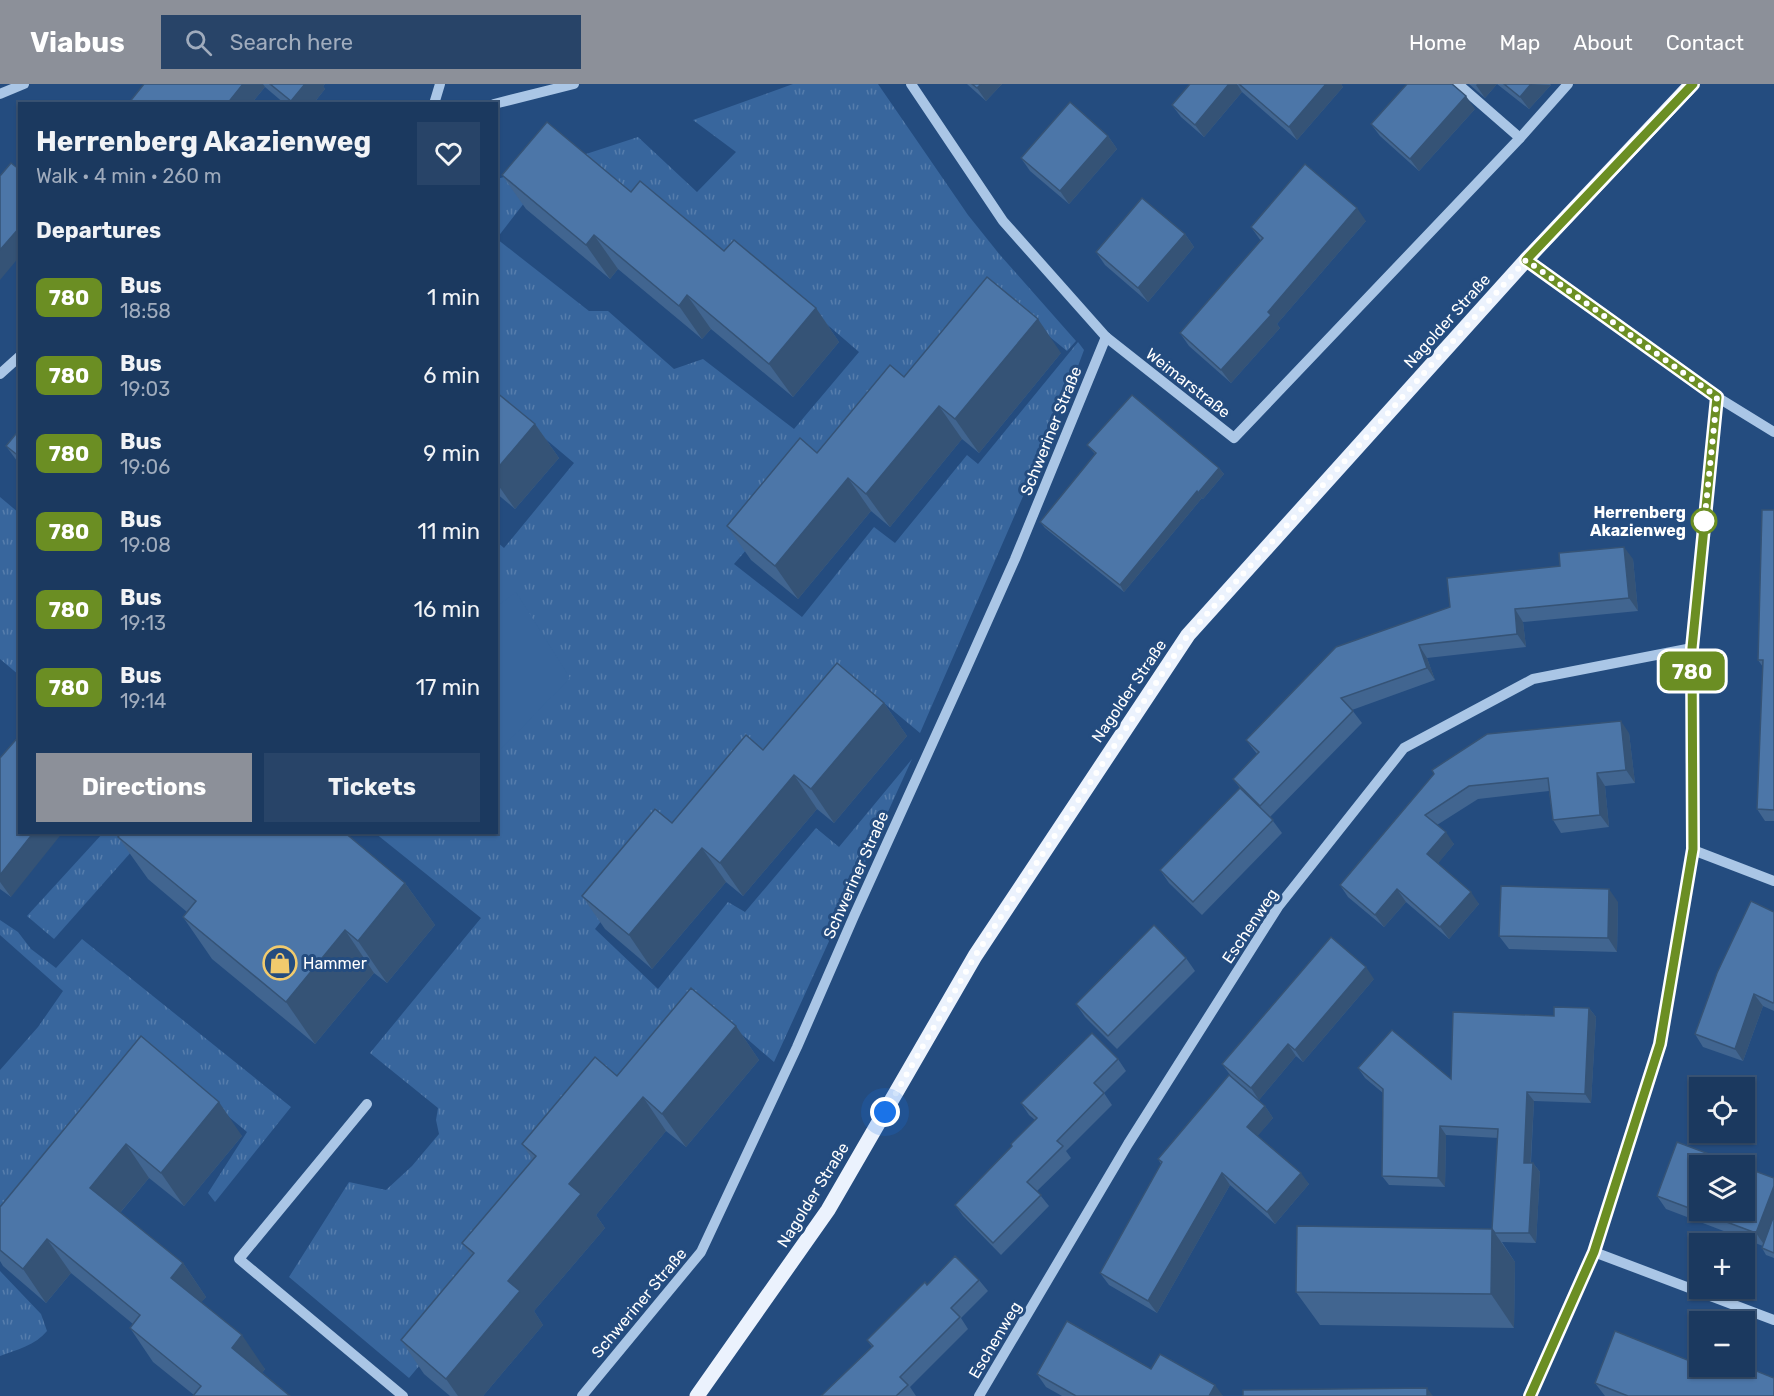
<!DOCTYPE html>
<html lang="en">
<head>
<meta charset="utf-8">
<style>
	:root { --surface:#1b395f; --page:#284468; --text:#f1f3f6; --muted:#a0acbd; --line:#395374; --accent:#8c9099 }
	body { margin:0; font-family:Rubik,sans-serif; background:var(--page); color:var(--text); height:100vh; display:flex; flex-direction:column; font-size:22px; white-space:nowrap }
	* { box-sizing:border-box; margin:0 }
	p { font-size:20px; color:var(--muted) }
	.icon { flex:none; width:33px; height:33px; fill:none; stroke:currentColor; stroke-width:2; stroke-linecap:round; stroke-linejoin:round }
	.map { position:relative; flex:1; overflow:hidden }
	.side { position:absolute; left:18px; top:18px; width:480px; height:732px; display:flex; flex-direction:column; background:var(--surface); border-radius:0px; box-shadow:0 2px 4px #0004,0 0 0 2px var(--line) }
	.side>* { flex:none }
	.badge { padding:0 12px; border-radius:9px; font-size:21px; line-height:39px }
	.tools { position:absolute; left:1689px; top:993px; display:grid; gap:12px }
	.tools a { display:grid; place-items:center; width:66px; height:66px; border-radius:0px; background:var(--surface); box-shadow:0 2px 4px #0004,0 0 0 2px var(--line); font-size:30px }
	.you { position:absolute; width:30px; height:30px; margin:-15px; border:4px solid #fff; border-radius:50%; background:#1a73e8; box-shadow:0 0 0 9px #1a73e833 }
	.map>.badge { position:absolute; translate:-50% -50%; box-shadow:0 0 0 3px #fff }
	h2 { padding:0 18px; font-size:22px; line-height:54px }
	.round { display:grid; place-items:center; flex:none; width:63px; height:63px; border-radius:0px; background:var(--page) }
	.headline { display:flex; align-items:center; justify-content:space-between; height:102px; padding:0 18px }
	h1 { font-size:28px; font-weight:700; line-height:45px }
	.button { display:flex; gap:12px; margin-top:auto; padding:12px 18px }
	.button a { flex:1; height:69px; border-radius:0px; background:var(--accent); color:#fff; font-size:24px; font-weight:700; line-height:69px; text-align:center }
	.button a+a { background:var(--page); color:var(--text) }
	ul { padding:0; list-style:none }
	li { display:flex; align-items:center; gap:18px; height:78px; padding:0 18px }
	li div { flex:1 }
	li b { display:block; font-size:22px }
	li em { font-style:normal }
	li .badge { min-width:66px; font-weight:700; text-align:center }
	header { display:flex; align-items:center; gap:36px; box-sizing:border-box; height:84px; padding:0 30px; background:var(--accent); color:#fff }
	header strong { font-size:28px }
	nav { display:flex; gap:33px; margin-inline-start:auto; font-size:21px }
	.search { width:420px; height:54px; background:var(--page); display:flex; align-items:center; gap:15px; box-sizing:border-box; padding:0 21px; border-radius:0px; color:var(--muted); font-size:22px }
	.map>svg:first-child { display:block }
	.grass { fill:url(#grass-tufts) }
	.park { fill:#38669d }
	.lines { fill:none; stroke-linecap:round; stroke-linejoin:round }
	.minor { stroke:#aac6e6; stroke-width:10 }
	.major { stroke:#ebf2fd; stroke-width:15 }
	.wall { fill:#416590 }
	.shaded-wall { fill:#355376 }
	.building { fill:#4c76a8; stroke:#355376; stroke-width:1.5 }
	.line-casing { stroke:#fff; stroke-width:14 }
	.line { stroke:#6b8e23; stroke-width:9 }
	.walk { stroke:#fff; stroke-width:6; stroke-dasharray:0 10.8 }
	.stop-dot { fill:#fff; stroke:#6b8e23; stroke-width:3 }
	.labels { text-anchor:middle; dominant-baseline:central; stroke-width:6; stroke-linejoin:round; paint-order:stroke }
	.street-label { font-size:16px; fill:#fff; stroke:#244c7f }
	.stop-label { font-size:16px; font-weight:bold; fill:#fff; stroke:#244c7f; text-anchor:end }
	.poi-label { font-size:16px; fill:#fff; stroke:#244c7f; text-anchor:start }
</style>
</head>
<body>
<header>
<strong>Viabus</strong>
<div class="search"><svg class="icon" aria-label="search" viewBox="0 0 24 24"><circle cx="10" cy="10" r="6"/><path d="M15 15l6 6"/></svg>Search here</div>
<nav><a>Home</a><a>Map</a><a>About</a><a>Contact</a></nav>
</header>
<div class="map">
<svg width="1774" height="1312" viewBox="0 0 1774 1312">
	<defs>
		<pattern id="grass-tufts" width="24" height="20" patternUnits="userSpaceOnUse" patternTransform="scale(1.5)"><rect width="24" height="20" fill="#38669d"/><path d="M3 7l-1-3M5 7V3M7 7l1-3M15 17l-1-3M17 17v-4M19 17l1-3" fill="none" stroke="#567dac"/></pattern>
	</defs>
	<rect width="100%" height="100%" fill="#244c7f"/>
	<g class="grass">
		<path d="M793,0H878L968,131L1000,171L1076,257L1067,267L1007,218L823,378L734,480L802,533L874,443L895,459L967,371L978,380L1078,258L1084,266L1068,309L920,649L860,599L673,746L595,845L658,905L728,818L745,828L816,744L839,763L912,675L774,978L716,928L409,1294L289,1193L349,1098L386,1106L412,1082L439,1050L436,1036L438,1024L370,969L481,834L375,749L496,748L497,458L504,464L574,379L497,314V155L589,227H608L674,285L703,275L794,345L859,268L757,180L744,191L651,133L583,71L638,53L697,108L736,68L693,36Z"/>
		<path d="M556,78L497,154V95Z"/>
		<path d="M0,413L19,429V591L0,575Z"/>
		<path d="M103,749H148L54,855L27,832Z"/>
		<path d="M0,836L18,848L31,865L56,884L82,855L291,1023L215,1118L208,1109L247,1048L162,977L0,1173V986L38,943L63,907L0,851Z"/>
		<path d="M0,1187L41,1230L47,1247C36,1261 16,1266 0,1272Z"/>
	</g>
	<g class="park">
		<path d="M516,508L570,594L497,669V522Z"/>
		<path d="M377,749H420L401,769Z"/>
	</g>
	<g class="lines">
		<g class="minor">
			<path d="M911,0L1003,137L1106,253L1234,354L1520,54L1568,0"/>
			<path d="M1458,0L1520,54"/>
			<path d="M0,10L24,0"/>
			<path d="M434,20L440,0"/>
			<path d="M494,20L574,0"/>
			<path d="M1526,176L1717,313L1774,348"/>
			<path d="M0,290L20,272"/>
			<path d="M1693,766L1774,797"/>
			<path d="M367,1020L239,1175L403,1312"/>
			<path d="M1594,1168L1774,1236"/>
			<path d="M582,1312L701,1168L797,963L854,832L966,585L1015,475L1106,253"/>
			<path d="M979,1312L1128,1060L1278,823L1404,664L1533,595L1692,564"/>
			<path d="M1530,1312L1594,1168L1661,960L1693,766L1692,564L1717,313"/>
		</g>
		<path class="major" d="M697,1312L828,1126L975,872L1188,551L1526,176L1692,0"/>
	</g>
	<g class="wall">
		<path d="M144,0H325L323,2L325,5L313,20H285L265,3L251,20H128Z"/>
		<path d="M967,0H1002L986,17Z"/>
		<path d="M1190,0H1341L1343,3L1297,56L1242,8L1204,53L1181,33L1172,21Z"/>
		<path d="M1469,0H1550L1551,1L1529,25L1497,0L1485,14Z"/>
		<path d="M1475,25L1419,87L1380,52L1371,40Z"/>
		<path d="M1108,52L1117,65L1069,120L1030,87L1021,74Z"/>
		<path d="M502,91L631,108L816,224L839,258L793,313L711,245L702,255L618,185L610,195L526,125Z"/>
		<path d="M1366,137L1277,240L1280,244L1231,299L1189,262L1180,249L1261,157L1251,143Z"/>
		<path d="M1185,150L1194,163L1148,218L1105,181L1096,168Z"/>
		<path d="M1061,269L979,369L962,355L890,443L871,427L798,515L751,476L727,442L817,369L904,293Z"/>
		<path d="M496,308L535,340L559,374L515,425L496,409Z"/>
		<path d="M20,345V381L6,362Z"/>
		<path d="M1087,361L1219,384L1224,390L1203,415L1202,414L1124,508L1045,444L1040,438L1095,370Z"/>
		<path d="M1774,426V737H1765L1757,725L1763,583L1758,576Z"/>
		<path d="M1633,475L1638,527L1523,538L1526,563L1427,574L1435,596L1352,626L1362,639L1270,733L1282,749L1202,831L1169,799L1160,786L1240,704L1233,695L1257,670L1246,656L1336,563Z"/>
		<path d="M884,619L907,652L834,739L817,725L743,812L726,798L652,885L605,845L582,812L763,666Z"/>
		<path d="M1629,649L1635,699L1605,702L1609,743L1561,749L1553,736L1549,707L1478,715L1437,741L1454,760L1438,779L1479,820L1449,855L1406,818L1384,843L1348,813L1340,801L1434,690Z"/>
		<path d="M0,674L11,813L0,805Z"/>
		<path d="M118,753L405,799L435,841L387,899L374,889L315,960L212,875L183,833L187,828L148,795Z"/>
		<path d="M1618,818L1617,868L1509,865L1499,852Z"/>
		<path d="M1774,828V927L1763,922L1743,977L1703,963L1695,950Z"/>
		<path d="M1186,874L1195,887L1117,965L1085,933L1076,920Z"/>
		<path d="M1374,895L1303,978L1296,972L1259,1016L1231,992L1222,980Z"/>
		<path d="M1589,924L1596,933L1591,1019L1534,1017L1531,1079H1533L1540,1088L1536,1159L1502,1158L1515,1178L1514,1244L1320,1241L1296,1208L1492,1145L1498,1054L1446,1051L1445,1103L1389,1101L1382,1092L1383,1009L1365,994L1358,984L1451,995L1554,932Z"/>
		<path d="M736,942L759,976L686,1063L666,1047L596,1131L605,1144L534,1227L543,1241L483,1312H450L424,1290L401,1256L472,1172L462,1159L533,1076L522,1060L617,992Z"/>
		<path d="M141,952L242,1052L184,1122L149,1094L120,1129L183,1179L206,1213L201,1218L265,1285L262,1289L194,1311L153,1278L130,1244L133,1240L71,1189L46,1219L3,1182L0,1177V1123Z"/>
		<path d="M1118,975L1126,987L1104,1009L1112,1021L1066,1067L1071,1074L1037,1107L1049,1122L1001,1171L963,1132L955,1121L1012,1063L1035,1036L1029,1031L1021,1019Z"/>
		<path d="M1265,1022L1273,1034L1257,1052L1309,1100L1275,1140L1230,1101L1157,1229L1109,1201L1100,1189L1161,1080L1158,1075Z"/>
		<path d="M1774,1094V1174L1766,1171L1762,1164L1763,1162L1666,1125L1657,1112Z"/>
		<path d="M979,1196L988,1207L961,1234L968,1245L910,1303L916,1312H821L872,1263L867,1256L927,1201Z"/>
		<path d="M1151,1285L1223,1312H1062L1046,1303L1037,1290Z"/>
		<path d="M1595,1299L1774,1312H1605Z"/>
	</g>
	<g class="shaded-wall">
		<path d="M243,0H263L265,3L251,20H227Z"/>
		<path d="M305,0H325L323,2L325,5L313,20H292L291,17Z"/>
		<path d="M981,0H1002L986,17L977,4Z"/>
		<path d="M1229,0H1237L1242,8L1204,53L1195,41Z"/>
		<path d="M1326,0H1341L1343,3L1297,56L1289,43Z"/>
		<path d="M1477,0H1497L1485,14L1476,1Z"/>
		<path d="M1531,0L1551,1L1529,25L1520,13Z"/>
		<path d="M1466,12L1475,25L1419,87L1410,75Z"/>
		<path d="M1108,52L1117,65L1069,120L1060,107Z"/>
		<path d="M1357,124L1366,137L1277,240L1280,244L1231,299L1221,286L1268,228Z"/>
		<path d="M20,143V172L0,196V166Z"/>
		<path d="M1185,150L1194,163L1148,218L1138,204Z"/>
		<path d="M594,151L618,185L610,195L586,161Z"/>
		<path d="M687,211L711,245L702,255L679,222Z"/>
		<path d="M816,224L839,258L793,313L769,280Z"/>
		<path d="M1038,235L1061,269L979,369L955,335Z"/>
		<path d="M939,322L962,355L890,443L866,410Z"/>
		<path d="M535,340L559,374L515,425L496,398V386Z"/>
		<path d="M1219,384L1224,390L1203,415L1198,409Z"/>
		<path d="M848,394L871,427L798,515L775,482Z"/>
		<path d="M1197,407L1202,414L1124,508L1120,501Z"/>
		<path d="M1624,463L1633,475L1638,527L1629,514Z"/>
		<path d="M1515,525L1523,538L1526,563L1517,550Z"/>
		<path d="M1419,561L1427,574L1435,596L1427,584Z"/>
		<path d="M884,619L907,652L834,739L811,705Z"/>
		<path d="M1621,637L1629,649L1635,699L1626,686Z"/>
		<path d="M1597,689L1605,702L1609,743L1600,731Z"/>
		<path d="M794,691L817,725L743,812L720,779Z"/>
		<path d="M34,748H63L11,813L0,798V791Z"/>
		<path d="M1446,748L1454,760L1436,782L1427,770Z"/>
		<path d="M702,764L726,798L652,885L629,851Z"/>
		<path d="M405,799L435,841L387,899L358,857Z"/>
		<path d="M1397,805L1406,818L1384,843L1375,831Z"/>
		<path d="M1609,805L1618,818L1617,868L1608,854Z"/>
		<path d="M1471,808L1479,820L1449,855L1440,843Z"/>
		<path d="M345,846L374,889L315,960L286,918Z"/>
		<path d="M1366,883L1374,895L1303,978L1295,966Z"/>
		<path d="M1754,910L1763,922L1743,977L1735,965Z"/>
		<path d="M1589,924L1596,933L1591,1019L1585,1010Z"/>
		<path d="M736,942L759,976L686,1063L662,1030Z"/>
		<path d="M1288,960L1296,972L1259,1016L1251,1004Z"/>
		<path d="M1527,1008L1534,1017L1530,1088L1524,1079Z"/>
		<path d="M643,1013L666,1047L596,1131L605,1144L534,1227L543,1241L483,1312H458L446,1295L569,1100Z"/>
		<path d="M219,1018L242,1052L184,1122L161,1089Z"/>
		<path d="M1265,1022L1273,1034L1255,1055L1247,1043Z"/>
		<path d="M1440,1042L1446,1051L1445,1103L1438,1094Z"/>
		<path d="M126,1060L149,1094L113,1137L90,1104Z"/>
		<path d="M1533,1079L1540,1088L1536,1159L1529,1149Z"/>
		<path d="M1222,1089L1230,1101L1157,1229L1148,1217Z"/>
		<path d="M1301,1089L1309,1100L1275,1140L1267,1128Z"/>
		<path d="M1774,1102V1139L1765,1162L1756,1149Z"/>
		<path d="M1492,1145L1515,1178L1514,1244L1491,1210Z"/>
		<path d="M47,1155L71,1189L46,1219L23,1185Z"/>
		<path d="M183,1179L206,1213L194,1227L171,1194Z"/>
		<path d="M242,1251L265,1285L255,1298L232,1264Z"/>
		<path d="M1215,1301L1223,1312H1209Z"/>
		<path d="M1427,1304L1433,1312H1427Z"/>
	</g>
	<g class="building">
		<path d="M144,0H243L227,20H128Z"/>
		<path d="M270,0H305L291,17Z"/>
		<path d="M972,0H981L977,4Z"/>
		<path d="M1190,0H1229L1195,41L1172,21Z"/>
		<path d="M1239,0H1326L1289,43Z"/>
		<path d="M1407,0H1452L1466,12L1410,75L1371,40Z"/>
		<path d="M1504,0H1531L1520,13Z"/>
		<path d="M1070,18L1108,52L1060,107L1021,74Z"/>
		<path d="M547,38L631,108L640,97L724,167L734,156L816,224L769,280L687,211L679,222L594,151L586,161L502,91Z"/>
		<path d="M11,79L20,86V143L0,166V92Z"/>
		<path d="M1305,80L1357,124L1268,228L1271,231L1221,286L1180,249L1263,154L1251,143Z"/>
		<path d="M1142,114L1185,150L1138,204L1096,168Z"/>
		<path d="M987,193L1038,235L955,335L939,322L866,410L848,394L775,482L727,442L800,354L817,369L890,281L904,293Z"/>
		<path d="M496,308L535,340L496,386Z"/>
		<path d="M1132,311L1219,384L1198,409L1197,407L1120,501L1040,438L1096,369L1087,361Z"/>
		<path d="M20,345V373L6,362Z"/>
		<path d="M1762,426H1774V726L1757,725L1763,576H1758Z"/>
		<path d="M1624,463L1629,514L1515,525L1517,550L1419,561L1427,584L1341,614L1353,627L1260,722L1233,695L1259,668L1246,656L1336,563L1450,523L1447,494L1560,482L1559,469Z"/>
		<path d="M837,579L884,619L811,705L794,691L720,779L702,764L629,851L582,812L655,725L672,739L746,651L763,666Z"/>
		<path d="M1621,637L1626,686L1597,689L1600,731L1553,736L1548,694L1469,702L1425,731L1446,748L1427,770L1471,808L1440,843L1397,805L1375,831L1340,801L1434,690L1432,686L1487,650Z"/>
		<path d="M20,651V748H34L0,791V674Z"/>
		<path d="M1240,704L1273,736L1193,818L1160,786Z"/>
		<path d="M122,748H344L405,799L358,857L345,846L286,918L183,833L196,817L118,753Z"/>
		<path d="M1501,802L1609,805L1608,854L1499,852Z"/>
		<path d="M1751,817L1774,828V918L1773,919L1754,910L1735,965L1695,950L1717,889Z"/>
		<path d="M1154,841L1186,874L1108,952L1076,920Z"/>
		<path d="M1331,853L1366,883L1295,966L1288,960L1251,1004L1222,980Z"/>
		<path d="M691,904L736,942L662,1030L643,1013L569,1100L581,1110L508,1197L520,1207L446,1295L401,1256L474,1169L462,1159L536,1072L522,1060L595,973L617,992Z"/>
		<path d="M1554,923L1589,924L1585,1010L1527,1008L1524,1079H1533L1529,1149H1495L1492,1145L1498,1045L1440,1042L1438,1094L1382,1092L1383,1005L1358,984L1392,946L1451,995L1453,928L1554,932Z"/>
		<path d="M1092,949L1118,975L1094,999L1104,1009L1057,1057L1063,1062L1027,1098L1041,1111L993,1159L955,1121L1012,1062L1011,1060L1037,1034L1021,1019Z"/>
		<path d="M141,952L219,1018L161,1089L126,1060L90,1104L183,1179L171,1194L242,1251L232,1264L290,1312H193L201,1302L130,1244L140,1231L47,1155L23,1185L0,1166V1123Z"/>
		<path d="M1229,991L1265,1022L1247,1043L1301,1089L1267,1128L1222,1089L1148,1217L1100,1189L1162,1078L1158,1075Z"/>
		<path d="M1677,1058L1741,1082H1700V1126H1744V1083L1774,1094V1102L1756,1149L1657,1112Z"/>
		<path d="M1773,1134L1774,1135V1169L1762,1164Z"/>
		<path d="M1297,1142L1492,1145L1491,1210L1296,1208Z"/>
		<path d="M955,1172L979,1196L951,1224L960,1233L900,1293L908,1301L896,1312H821L873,1262L867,1256L925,1198L927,1201Z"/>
		<path d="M1067,1237L1151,1285L1160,1270L1215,1301L1209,1312H1076L1037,1290Z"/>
		<path d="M1615,1247L1700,1281V1282H1744L1774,1294V1312H1628L1595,1299Z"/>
		<path d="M1427,1304V1312H1243V1306Z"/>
	</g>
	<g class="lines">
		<defs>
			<path id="line" d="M1530,1312L1594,1168L1660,960L1693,765L1692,564L1717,313L1526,176L1693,0"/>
		</defs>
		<use href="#line" class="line-casing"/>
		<use href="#line" class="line"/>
		<path class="walk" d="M885,1028L975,872L1188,551L1526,176L1717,313L1704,441V437"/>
	</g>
	<defs>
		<symbol id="shop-ring" viewBox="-11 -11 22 22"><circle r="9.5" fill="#244c7f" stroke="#f1ca6d" stroke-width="1.5"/><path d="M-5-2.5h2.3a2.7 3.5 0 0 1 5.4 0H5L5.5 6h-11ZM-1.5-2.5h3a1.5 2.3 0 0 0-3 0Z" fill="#f1ca6d"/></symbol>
	</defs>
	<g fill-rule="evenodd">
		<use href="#shop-ring" x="261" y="860" width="38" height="38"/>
	</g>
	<circle class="stop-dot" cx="1704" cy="437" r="12"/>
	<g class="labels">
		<g class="street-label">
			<text transform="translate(1447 237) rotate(-48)">Nagolder Straße</text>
			<text transform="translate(1188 299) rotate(38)">Weimarstraße</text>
			<text transform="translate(1051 347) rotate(-68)">Schweriner Straße</text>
			<text transform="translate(1129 607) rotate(-56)">Nagolder Straße</text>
			<text transform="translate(856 791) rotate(-66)">Schweriner Straße</text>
			<text transform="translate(1250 842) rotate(-56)">Eschenweg</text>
			<text transform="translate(813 1111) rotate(-58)">Nagolder Straße</text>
			<text transform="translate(639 1219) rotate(-50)">Schweriner Straße</text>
			<text transform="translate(995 1256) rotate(-59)">Eschenweg</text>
		</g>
		<g class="stop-label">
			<text x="1686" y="428">Herrenberg<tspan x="1686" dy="18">Akazienweg</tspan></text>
		</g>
		<g class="poi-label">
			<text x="303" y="879">Hammer</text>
		</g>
	</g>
</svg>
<div class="tools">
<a><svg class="icon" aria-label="locate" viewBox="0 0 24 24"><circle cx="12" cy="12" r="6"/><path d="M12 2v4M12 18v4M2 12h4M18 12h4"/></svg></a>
<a><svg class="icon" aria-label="layers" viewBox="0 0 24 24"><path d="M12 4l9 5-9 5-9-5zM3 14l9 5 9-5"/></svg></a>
<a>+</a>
<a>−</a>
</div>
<div class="you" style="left:885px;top:1028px"></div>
<b class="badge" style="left:1692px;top:587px;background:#6b8e23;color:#fff">780</b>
<section class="side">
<div class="headline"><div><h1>Herrenberg Akazienweg</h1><p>Walk · 4 min · 260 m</p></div><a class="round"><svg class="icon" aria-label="heart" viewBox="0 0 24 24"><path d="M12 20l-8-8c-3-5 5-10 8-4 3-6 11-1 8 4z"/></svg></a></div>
<h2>Departures</h2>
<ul>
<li><span class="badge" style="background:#6b8e23;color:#fff">780</span><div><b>Bus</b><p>18:58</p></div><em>1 min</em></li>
<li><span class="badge" style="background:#6b8e23;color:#fff">780</span><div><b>Bus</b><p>19:03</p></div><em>6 min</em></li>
<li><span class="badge" style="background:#6b8e23;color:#fff">780</span><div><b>Bus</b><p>19:06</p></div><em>9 min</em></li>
<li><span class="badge" style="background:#6b8e23;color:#fff">780</span><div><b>Bus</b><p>19:08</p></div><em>11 min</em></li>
<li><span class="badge" style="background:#6b8e23;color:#fff">780</span><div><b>Bus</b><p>19:13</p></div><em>16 min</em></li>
<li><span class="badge" style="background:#6b8e23;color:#fff">780</span><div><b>Bus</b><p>19:14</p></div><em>17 min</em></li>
</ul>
<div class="button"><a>Directions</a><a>Tickets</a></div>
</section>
</div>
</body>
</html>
